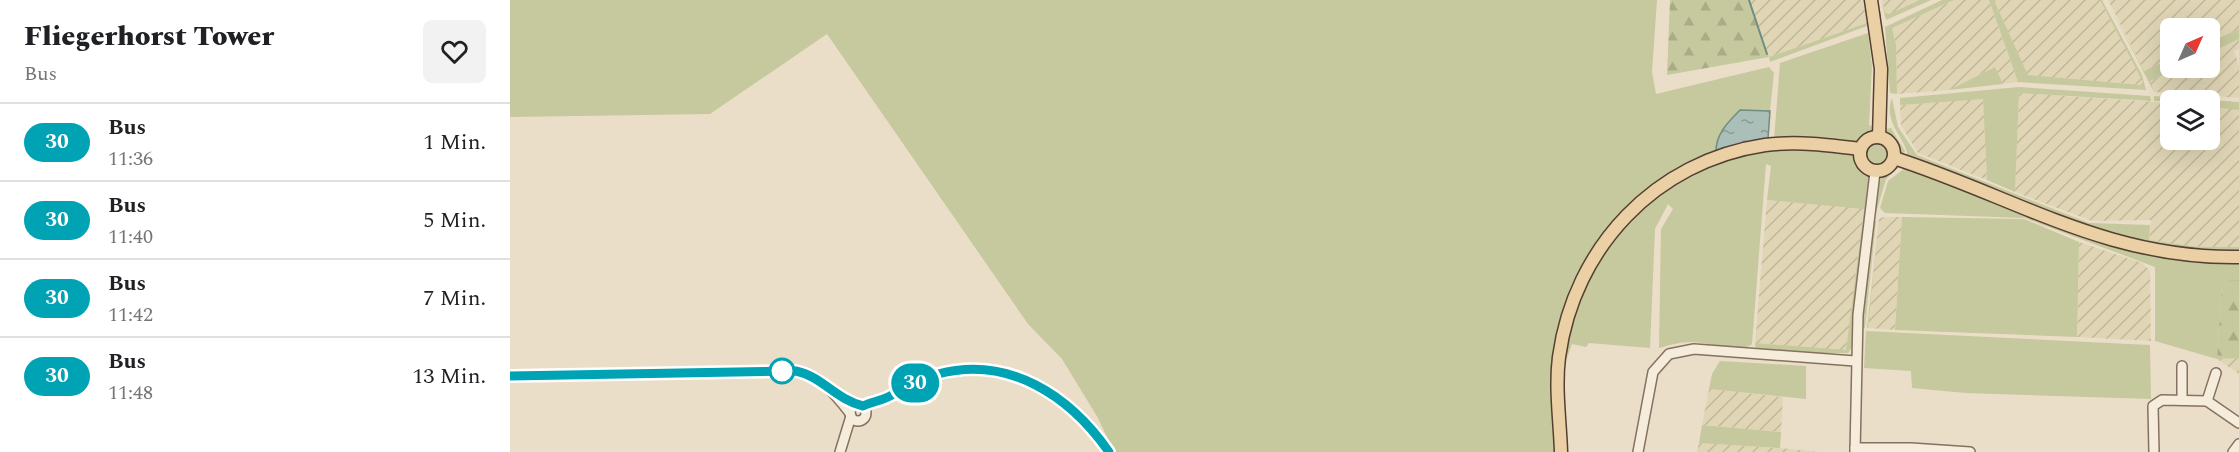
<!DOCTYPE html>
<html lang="de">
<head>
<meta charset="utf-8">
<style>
	:root { --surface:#fff; --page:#f2f2f2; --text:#202124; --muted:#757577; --line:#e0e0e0 }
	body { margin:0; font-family:Spectral,serif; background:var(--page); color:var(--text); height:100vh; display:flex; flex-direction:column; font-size:22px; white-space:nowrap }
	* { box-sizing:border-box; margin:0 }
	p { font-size:20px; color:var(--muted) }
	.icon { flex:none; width:33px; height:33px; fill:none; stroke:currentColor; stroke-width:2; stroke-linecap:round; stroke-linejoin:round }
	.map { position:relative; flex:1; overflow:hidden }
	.drawer { display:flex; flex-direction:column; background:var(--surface); width:510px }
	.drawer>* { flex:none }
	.badge { padding:0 12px; border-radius:20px; font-size:21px; line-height:39px }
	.needle { width:39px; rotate:45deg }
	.fabs { position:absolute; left:1650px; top:18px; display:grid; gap:12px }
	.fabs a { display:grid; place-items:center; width:60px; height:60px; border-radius:9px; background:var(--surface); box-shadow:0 6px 24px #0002; font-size:30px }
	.map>.badge { position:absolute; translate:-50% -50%; box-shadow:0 0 0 3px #fff }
	.round { display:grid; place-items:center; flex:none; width:63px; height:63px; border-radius:9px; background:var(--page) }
	.summary { display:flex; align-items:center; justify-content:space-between; height:102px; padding:0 24px }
	h1 { font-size:28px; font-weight:800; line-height:45px }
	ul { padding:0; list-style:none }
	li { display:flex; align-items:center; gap:18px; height:78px; padding:0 24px; border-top:2px solid var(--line) }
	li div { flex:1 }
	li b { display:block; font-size:22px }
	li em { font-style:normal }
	li .badge { min-width:66px; font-weight:700; text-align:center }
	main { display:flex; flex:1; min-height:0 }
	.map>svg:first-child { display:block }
	.farmland { fill:url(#farmland-furrows) }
	.green { fill:#c6c89d }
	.forest { fill:url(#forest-firs) }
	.water { fill:url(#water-ripples); stroke:#708d84; stroke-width:1.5 }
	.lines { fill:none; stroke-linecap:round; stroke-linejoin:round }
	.stream { stroke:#708d84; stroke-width:2 }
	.minor-casing { stroke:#85715f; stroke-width:12 }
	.major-casing { stroke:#544032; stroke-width:15 }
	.minor { stroke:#f6ecdb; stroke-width:9 }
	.major { stroke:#ead0a4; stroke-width:12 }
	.line-casing { stroke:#fff; stroke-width:14 }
	.line { stroke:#00a3b4; stroke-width:9 }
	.stop-dot { fill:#fff; stroke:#00a3b4; stroke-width:3 }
</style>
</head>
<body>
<main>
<section class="drawer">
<div class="summary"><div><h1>Fliegerhorst Tower</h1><p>Bus</p></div><a class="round"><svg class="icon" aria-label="heart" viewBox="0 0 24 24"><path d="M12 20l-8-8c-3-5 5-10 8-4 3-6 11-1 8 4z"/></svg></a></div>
<ul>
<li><span class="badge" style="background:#00a3b4;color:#fff">30</span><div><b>Bus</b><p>11:36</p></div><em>1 Min.</em></li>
<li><span class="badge" style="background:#00a3b4;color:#fff">30</span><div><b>Bus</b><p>11:40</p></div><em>5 Min.</em></li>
<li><span class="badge" style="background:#00a3b4;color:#fff">30</span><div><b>Bus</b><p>11:42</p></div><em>7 Min.</em></li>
<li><span class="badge" style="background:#00a3b4;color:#fff">30</span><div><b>Bus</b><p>11:48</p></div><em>13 Min.</em></li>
</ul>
</section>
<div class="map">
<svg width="1729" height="452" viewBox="0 0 1729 452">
	<defs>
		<pattern id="farmland-furrows" width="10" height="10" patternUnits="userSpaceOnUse" patternTransform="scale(1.5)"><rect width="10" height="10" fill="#e0d6b6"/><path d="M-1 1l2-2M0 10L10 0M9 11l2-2" fill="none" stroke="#c1b89c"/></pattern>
		<pattern id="forest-firs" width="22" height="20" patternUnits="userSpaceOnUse" patternTransform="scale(1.5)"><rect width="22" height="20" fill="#c6c89d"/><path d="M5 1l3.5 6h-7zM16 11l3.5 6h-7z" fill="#abac87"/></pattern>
		<pattern id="water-ripples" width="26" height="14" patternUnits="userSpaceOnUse" patternTransform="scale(1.5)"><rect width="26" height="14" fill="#a9bfb7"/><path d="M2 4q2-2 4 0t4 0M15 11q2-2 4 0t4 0" fill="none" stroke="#8a9b94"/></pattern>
	</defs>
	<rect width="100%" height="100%" fill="#ebdec8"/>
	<g class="farmland">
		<path d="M1239,0H1356L1360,17L1357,23L1259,57Z"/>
		<path d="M1372,0H1410L1379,14H1375Z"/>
		<path d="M1444,0H1479L1508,82L1493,84L1485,67L1439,90L1387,94L1386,45L1382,28Z"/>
		<path d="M1484,0H1590L1634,83L1630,85L1518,75Z"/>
		<path d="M1598,0H1729V29L1700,42V28H1660V59L1634,71Z"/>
		<path d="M1729,39V49L1724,51L1729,65V98L1644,92L1639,81L1669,68H1700V53Z"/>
		<path d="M1509,93L1660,103V140H1700V107L1729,110V247H1689L1639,240L1641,220L1582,221L1505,192Z"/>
		<path d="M1473,98L1477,180L1408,153L1391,125L1390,105Z"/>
		<path d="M1257,200L1354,208L1336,351L1245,343Z"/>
		<path d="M1373,217H1392L1385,330L1358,328L1369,219Z"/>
		<path d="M1569,242L1632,263L1640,271L1641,341L1567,337Z"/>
		<path d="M1729,358V374L1707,359Z"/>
		<path d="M1199,389L1273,397L1271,432L1192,425Z"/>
		<path d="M1189,443L1270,448L1308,452H1187Z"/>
	</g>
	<g class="green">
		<path d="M0,0H1147L1142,72L1146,94L1259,67L1264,73L1260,111L1230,110L1206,153L1122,204L1057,304L1047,452H604L588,418L552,359L518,324L317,34L200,114L0,117Z"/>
		<path d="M1371,0L1375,13L1379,14L1410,0H1421L1376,20Z"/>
		<path d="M1432,0H1444L1382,28L1386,45L1387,94L1380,93L1375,27Z"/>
		<path d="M1479,0H1484L1518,75L1630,85L1633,82L1590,0H1592L1632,75L1636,90L1508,82Z"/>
		<path d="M1596,0L1634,71L1660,59V68H1669L1640,81L1644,92Z"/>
		<path d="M1360,17L1357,26L1260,62L1259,57L1357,23Z"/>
		<path d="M1729,29V39L1700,53V42Z"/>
		<path d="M1358,33L1362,66L1359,125L1365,127L1359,136L1345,143L1331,140H1264L1270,63Z"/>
		<path d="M1485,67L1493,84L1439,90Z"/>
		<path d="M1509,87L1640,96L1641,101L1509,93L1505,192L1477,180L1473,99L1390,105V98Z"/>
		<path d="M1644,96L1729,102V110L1700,107V100L1644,101Z"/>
		<path d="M1382,98L1388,127L1407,155L1579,223L1640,225L1639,240L1689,247H1729V254L1714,255L1610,240L1397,157C1399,141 1372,124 1382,98Z"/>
		<path d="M1381,128L1395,151L1393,154L1387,150L1376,129Z"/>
		<circle cx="1367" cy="154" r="14"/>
		<path d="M1278,147L1342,153L1359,177L1342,347L1338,353H1294L1246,349L1245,343L1336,350L1354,209L1257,200L1261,166L1256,164L1242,344C1234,353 1195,342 1181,342C1170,342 1160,345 1149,348L1151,229L1163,209L1158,204L1145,229L1140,348L1079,343L1076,347L1062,344L1055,364L1054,382L1058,452H1054L1052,363L1069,295L1103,234L1163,181L1236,152Z"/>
		<path d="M1389,167L1376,179L1366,213L1363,212C1367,194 1366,170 1389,167Z"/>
		<path d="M1395,168L1424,175L1570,234L1729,260V280L1712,282L1707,359L1645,341V267L1515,218L1375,213L1370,208L1378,181Z"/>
		<path d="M1392,217L1514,219L1569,242L1567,337L1385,330Z"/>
		<path d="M1363,219L1366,221L1355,328L1351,327Z"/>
		<path d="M1369,219L1358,328H1357Z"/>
		<path d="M1356,331L1640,345L1641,399L1456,393L1402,388L1401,371L1354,368Z"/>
		<path d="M1210,361L1296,366V399L1199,389L1202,374Z"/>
		<path d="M461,373C510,378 525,386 564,415L565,420C530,390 491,370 443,378C431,380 415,389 404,388L428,378Z"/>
		<path d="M1192,425L1271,432L1270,448L1189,443Z"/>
	</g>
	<g class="forest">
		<path d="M1160,0H1239L1259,57L1157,75Z"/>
		<path d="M1729,280V358L1707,359L1712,281Z"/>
	</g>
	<path class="water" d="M1230,110L1260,111L1258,139L1206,153C1205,135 1218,122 1230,110Z"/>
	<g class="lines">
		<g class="stream">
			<path d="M1239,0L1257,54"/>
			<path d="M1369,12L1370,18"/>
		</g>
		<defs>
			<g id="minor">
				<path d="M1672,366V400"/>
				<path d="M0,376L286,371C311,376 325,394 340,413"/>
				<path d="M1697,401L1706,373"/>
				<circle cx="348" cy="413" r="8"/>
				<path d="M353,406C361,402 370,401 378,397C395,389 410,379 428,374C499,355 560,396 599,452"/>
				<path d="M1345,448H1401L1460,452"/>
				<path d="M330,452L341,416"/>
				<path d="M1128,452L1143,372L1159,354L1184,349L1345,361"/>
				<path d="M1345,452L1348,315L1365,172"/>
				<path d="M1644,452L1643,406L1652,400L1697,401L1729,423"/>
				<path d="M1723,452L1729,444"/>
			</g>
			<g id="major">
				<path d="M1361,0L1371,69L1369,137"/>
				<circle cx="1367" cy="154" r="17"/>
				<path d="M1384,158C1505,197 1596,259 1729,257"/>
				<path d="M1051,452C1050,421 1045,388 1049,357C1064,247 1146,161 1255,145C1287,141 1319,145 1350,149"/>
			</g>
		</defs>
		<use href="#minor" class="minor-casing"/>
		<use href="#major" class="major-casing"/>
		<use href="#minor" class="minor"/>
		<use href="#major" class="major"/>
	</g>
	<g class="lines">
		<defs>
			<path id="line" d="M0,376L286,371C311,376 327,400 353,406C361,402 370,401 378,397C395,389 410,379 428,374C499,355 560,396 599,452"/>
		</defs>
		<use href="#line" class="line-casing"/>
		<use href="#line" class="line"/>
	</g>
	<circle class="stop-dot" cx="272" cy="371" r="12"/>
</svg>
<div class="fabs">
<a><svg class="needle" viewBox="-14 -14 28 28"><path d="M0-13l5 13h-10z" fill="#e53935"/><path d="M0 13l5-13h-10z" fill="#757577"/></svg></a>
<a><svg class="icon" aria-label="layers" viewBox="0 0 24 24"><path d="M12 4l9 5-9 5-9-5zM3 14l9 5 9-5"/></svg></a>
</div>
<b class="badge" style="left:405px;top:383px;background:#00a3b4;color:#fff">30</b>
</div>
</main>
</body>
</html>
